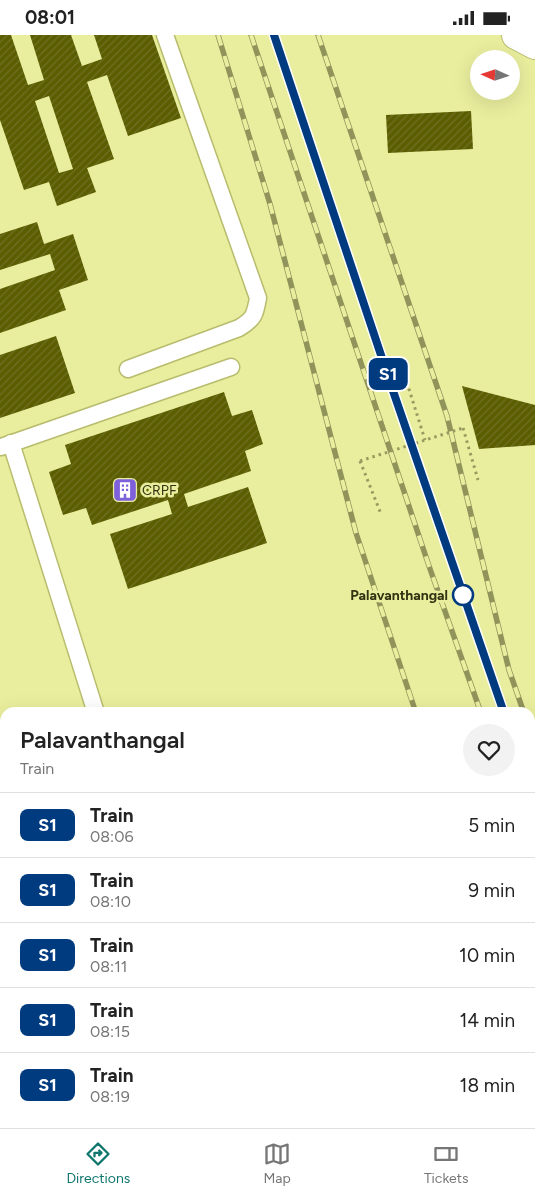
<!DOCTYPE html>
<html lang="en">
<head>
<meta charset="utf-8">
<style>
	:root { --surface:#fff; --page:#f2f2f2; --text:#222; --muted:#767676; --line:#e0e0e0; --accent:#0f766e }
	body { margin:0; font-family:Figtree,sans-serif; background:var(--page); color:var(--text); height:100vh; display:flex; flex-direction:column; font-size:19px; white-space:nowrap }
	* { box-sizing:border-box; margin:0 }
	p { font-size:16px; color:var(--muted) }
	.icon { flex:none; width:28px; height:28px; fill:none; stroke:currentColor; stroke-width:2; stroke-linecap:round; stroke-linejoin:round }
	.map { position:relative; flex:1; overflow:hidden }
	.drawer { position:absolute; left:0px; top:672px; width:535px; height:421px; display:flex; flex-direction:column; background:var(--surface); border-radius:15px 15px 0 0; box-shadow:0 5px 20px #0002 }
	.drawer>* { flex:none }
	.badge { padding:0 10px; border-radius:8px; font-size:18px; line-height:32px }
	.needle { width:32px; rotate:273deg }
	.controls { position:absolute; left:470px; top:15px; display:grid; gap:10px }
	.controls a { display:grid; place-items:center; width:50px; height:50px; border-radius:50%; background:var(--surface); box-shadow:0 5px 20px #0002; font-size:25px }
	.map>.badge { position:absolute; translate:-50% -50%; box-shadow:0 0 0 2px #fff }
	.round { display:grid; place-items:center; flex:none; width:52px; height:52px; border-radius:26px; background:var(--page) }
	.overview { display:flex; align-items:center; justify-content:space-between; height:85px; padding:0 20px }
	h1 { font-size:24px; font-weight:600; line-height:38px }
	ul { padding:0; list-style:none }
	li { display:flex; align-items:center; gap:15px; height:65px; padding:0 20px; border-top:1px solid var(--line) }
	li div { flex:1 }
	li b { display:block; font-size:19px }
	li em { font-style:normal }
	li .badge { min-width:55px; font-weight:700; text-align:center }
	.status { display:flex; justify-content:space-between; align-items:center; height:35px; padding:0 25px; background:var(--surface); direction:ltr }
	.status svg { height:14px; fill:currentColor }
	.menu { display:flex; justify-content:space-around; align-items:center; height:70px; border-top:1px solid var(--line); background:var(--surface); font-size:14px; color:var(--muted) }
	.menu a { display:grid; justify-items:center; gap:2px }
	.menu .current { color:var(--accent) }
	.map>svg:first-child { display:block }
	.cemetery { fill:url(#cemetery-stones) }
	.building { fill:url(#building-hatch); fill-rule:evenodd }
	.lines { fill:none; stroke-linecap:round; stroke-linejoin:round }
	.lane-casing { stroke:#b8bc6d; stroke-width:19 }
	.street-casing { stroke:#b8bc6d; stroke-width:30 }
	.secondary-casing { stroke:#b8bc6d; stroke-width:30 }
	.path { stroke:#989b60; stroke-width:3; stroke-dasharray:2.5 4; stroke-linecap:butt }
	.lane { stroke:#fff; stroke-width:16 }
	.street { stroke:#fff; stroke-width:28 }
	.secondary { stroke:#fff; stroke-width:28 }
	.rail-casing { stroke:#90935a; stroke-width:5.5 }
	.rail { stroke:#e9ee9e; stroke-width:4; stroke-dasharray:11; stroke-linecap:butt }
	.path-bridge { stroke:#989b60; stroke-width:3; stroke-dasharray:2.5 4; stroke-linecap:butt }
	.line-casing { stroke:#fff; stroke-width:11 }
	.line { stroke:#003b80; stroke-width:8 }
	.stop-dot { fill:#fff; stroke:#003b80; stroke-width:2.5 }
	.labels { text-anchor:middle; dominant-baseline:central; stroke-width:5; stroke-linejoin:round; paint-order:stroke }
	.poi-label { font-size:14px; fill:#313211; stroke:#e9ee9e; text-anchor:start }
	.stop-label { font-size:14px; font-weight:bold; fill:#313211; stroke:#e9ee9e; text-anchor:end }
</style>
</head>
<body>
<div class="status"><b>08:01</b><svg viewBox="0 0 49 12"><path d="M0 12V9h3v3zM5 12V6h3v6zM10 12V3h3v9zM15 12V0h3v12zM26 1h20v11H26zM47 4h2v5h-2z"/></svg></div>
<div class="map">
<svg width="535" height="1093" viewBox="0 0 535 1093">
	<defs>
		<pattern id="cemetery-stones" width="16" height="16" patternUnits="userSpaceOnUse" patternTransform="scale(1.25)"><rect width="16" height="16" fill="#f5ad83"/><path d="M2 7V4a2 2 0 0 1 4 0v3zM10 15v-3a2 2 0 0 1 4 0v3z" fill="#d29570"/></pattern>
		<pattern id="building-hatch" width="6" height="6" patternUnits="userSpaceOnUse" patternTransform="scale(1.25)"><rect width="6" height="6" fill="#5b5d00"/><path d="M-1 1l2-2M0 6l6-6M5 7l2-2" fill="none" stroke="#6f7125"/></pattern>
	</defs>
	<rect width="100%" height="100%" fill="#e9ee9e"/>
	<g class="cemetery">
		<path d="M0,771L5,774V1039L0,1035Z"/>
		<path d="M75,1089H164L163,1093H81Z"/>
	</g>
	<g class="building">
		<path d="M0,0H11L28,50L44,45L30,0H71L82,31L102,24L94,0H152L181,83L128,101L107,40L87,47L114,124L87,133L96,157L57,171L49,147L24,155L0,85ZM49,61L73,134L59,138L35,66Z"/>
		<path d="M471,76L473,114L388,118L386,80Z"/>
		<path d="M37,187L44,209L73,199L88,245L59,255L66,275L0,298V254L55,235L50,219L0,235V199Z"/>
		<path d="M56,301L75,358L0,383V320Z"/>
		<path d="M462,351L535,370V410L479,414Z"/>
		<path d="M224,357L232,381L252,375L263,409L245,416L251,436L184,459L188,472L248,452L267,508L128,554L110,499L172,479L168,465L92,490L86,473L63,480L49,437L71,429L65,410Z"/>
	</g>
	<g class="lines">
		<defs>
			<g id="lane">
				<path d="M128,334L239,293C254,284 255,280 258,263L165,0"/>
				<path d="M11,408L96,678"/>
				<path d="M1,412L231,332"/>
			</g>
			<path id="street" d="M516,0L535,10"/>
			<g id="secondary">
				<path d="M0,1058L5,1062"/>
				<path d="M45,1089L51,1093"/>
			</g>
		</defs>
		<use href="#lane" class="lane-casing"/>
		<use href="#street" class="street-casing"/>
		<use href="#secondary" class="secondary-casing"/>
		<g class="path">
			<path d="M403,335L425,405"/>
			<path d="M463,393L478,445"/>
			<path d="M360,426L381,479"/>
		</g>
		<use href="#lane" class="lane"/>
		<use href="#street" class="street"/>
		<use href="#secondary" class="secondary"/>
		<defs>
			<g id="rail">
				<path d="M218,0L270,169L356,498L416,678"/>
				<path d="M251,0L429,531L481,678"/>
				<path d="M274,0L504,678"/>
				<path d="M318,0L447,381L509,635L524,678"/>
				<path d="M530,694L535,707"/>
				<path d="M530,749L535,763"/>
				<path d="M530,818L535,832"/>
				<path d="M530,1005L535,1018"/>
			</g>
		</defs>
		<use href="#rail" class="rail-casing"/>
		<use href="#rail" class="rail"/>
		<path class="path-bridge" d="M360,426L463,393"/>
	</g>
	<g class="lines">
		<defs>
			<path id="line" d="M274,0L392,353L504,678"/>
		</defs>
		<use href="#line" class="line-casing"/>
		<use href="#line" class="line"/>
	</g>
	<defs>
		<symbol id="building-square" viewBox="-11 -11 22 22"><rect x="-9" y="-9" width="18" height="18" rx="4" fill="#7e60db" stroke="#e9ee9e"/><path d="M-4-6H4V6H1V3H-1V6H-4ZM-2.5-4.3h1.7v1.8h-1.7ZM.8-4.3h1.7v1.8H.8ZM-2.5-1h1.7V.8h-1.7ZM.8-1h1.7V.8H.8Z" fill="#fff"/></symbol>
	</defs>
	<g fill-rule="evenodd">
		<use href="#building-square" x="111" y="441" width="28" height="28"/>
	</g>
	<circle class="stop-dot" cx="463" cy="560" r="10"/>
	<g class="labels">
		<g class="poi-label">
			<text x="142" y="455">CRPF</text>
		</g>
		<g class="stop-label">
			<text x="448" y="560">Palavanthangal</text>
		</g>
	</g>
</svg>
<div class="controls">
<a><svg class="needle" viewBox="-14 -14 28 28"><path d="M0-13l5 13h-10z" fill="#e53935"/><path d="M0 13l5-13h-10z" fill="#767676"/></svg></a>
</div>
<b class="badge" style="left:388px;top:339px;background:#003b80;color:#fff">S1</b>
<section class="drawer">
<div class="overview"><div><h1>Palavanthangal</h1><p>Train</p></div><a class="round"><svg class="icon" aria-label="heart" viewBox="0 0 24 24"><path d="M12 20l-8-8c-3-5 5-10 8-4 3-6 11-1 8 4z"/></svg></a></div>
<ul>
<li><span class="badge" style="background:#003b80;color:#fff">S1</span><div><b>Train</b><p>08:06</p></div><em>5 min</em></li>
<li><span class="badge" style="background:#003b80;color:#fff">S1</span><div><b>Train</b><p>08:10</p></div><em>9 min</em></li>
<li><span class="badge" style="background:#003b80;color:#fff">S1</span><div><b>Train</b><p>08:11</p></div><em>10 min</em></li>
<li><span class="badge" style="background:#003b80;color:#fff">S1</span><div><b>Train</b><p>08:15</p></div><em>14 min</em></li>
<li><span class="badge" style="background:#003b80;color:#fff">S1</span><div><b>Train</b><p>08:19</p></div><em>18 min</em></li>
</ul>
</section>
</div>
<nav class="menu">
<a class="current"><svg class="icon" aria-label="directions" viewBox="0 0 24 24"><path d="M12 3l9 9-9 9-9-9zM9 14v-3h6M13 9l2 2-2 2"/></svg>Directions</a>
<a><svg class="icon" aria-label="map" viewBox="0 0 24 24"><path d="M3 6l6-2 6 2 6-2v14l-6 2-6-2-6 2zM9 4v14M15 6v14"/></svg>Map</a>
<a><svg class="icon" aria-label="tickets" viewBox="0 0 24 24"><path d="M3 7h18v10H3zM15 7v10"/></svg>Tickets</a>
</nav>
</body>
</html>
